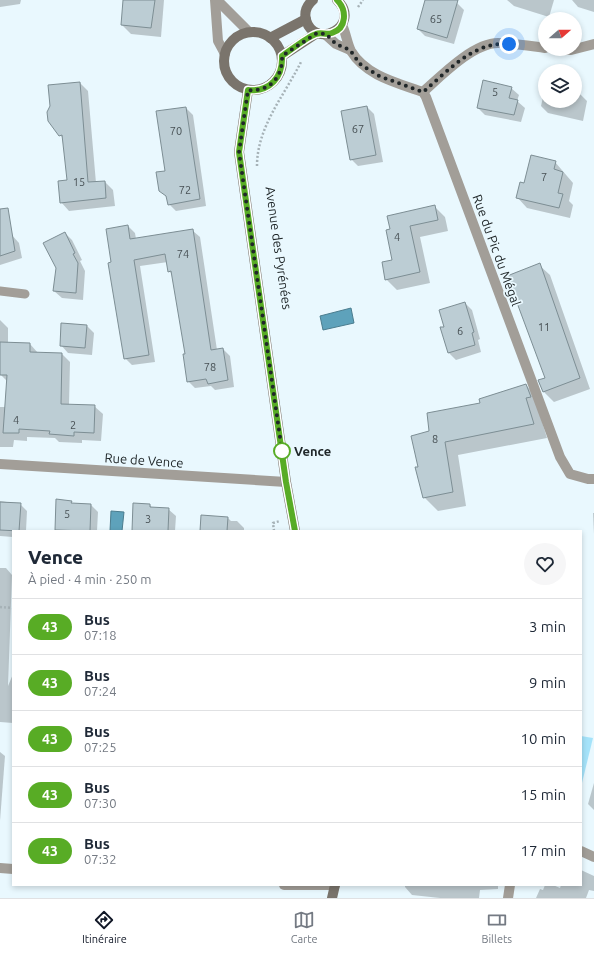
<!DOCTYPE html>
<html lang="fr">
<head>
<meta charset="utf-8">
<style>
	:root { --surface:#fff; --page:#f6f6f7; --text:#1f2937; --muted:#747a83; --line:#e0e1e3; --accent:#111827 }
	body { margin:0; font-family:Ubuntu,sans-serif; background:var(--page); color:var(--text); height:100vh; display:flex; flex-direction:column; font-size:15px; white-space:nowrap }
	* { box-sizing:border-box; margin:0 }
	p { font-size:13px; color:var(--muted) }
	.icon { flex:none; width:22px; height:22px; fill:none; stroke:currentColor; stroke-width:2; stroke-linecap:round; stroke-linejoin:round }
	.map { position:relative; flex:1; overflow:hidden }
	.details { position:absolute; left:12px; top:530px; width:570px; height:356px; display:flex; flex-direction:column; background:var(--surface); border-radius:0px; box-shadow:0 2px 6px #0003 }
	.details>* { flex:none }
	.badge { padding:0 8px; border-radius:13px; font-size:14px; line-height:26px }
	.needle { width:26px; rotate:70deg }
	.controls { position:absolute; left:538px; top:12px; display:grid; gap:8px }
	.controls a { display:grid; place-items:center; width:44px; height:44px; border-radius:50%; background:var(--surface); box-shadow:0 2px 6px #0003; font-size:20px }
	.you { position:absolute; width:20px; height:20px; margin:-10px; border:3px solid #fff; border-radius:50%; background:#1a73e8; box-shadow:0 0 0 6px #1a73e833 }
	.map>.badge { position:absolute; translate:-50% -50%; box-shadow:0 0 0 2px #fff }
	.round { display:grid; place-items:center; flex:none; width:42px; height:42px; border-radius:21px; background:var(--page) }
	.overview { display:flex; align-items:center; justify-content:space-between; height:68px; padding:0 16px }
	h1 { font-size:19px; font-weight:800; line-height:30px }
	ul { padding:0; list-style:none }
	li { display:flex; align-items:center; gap:12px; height:56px; padding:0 16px; border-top:1px solid var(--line) }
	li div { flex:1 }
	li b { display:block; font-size:15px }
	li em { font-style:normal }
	li .badge { min-width:44px; font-weight:700; text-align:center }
	.menu { display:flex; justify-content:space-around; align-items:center; height:56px; border-top:1px solid var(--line); background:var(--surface); font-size:11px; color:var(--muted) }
	.menu a { display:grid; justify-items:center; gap:2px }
	.menu .active { color:var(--accent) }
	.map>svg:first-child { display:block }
	.green { fill:#a5e3fa }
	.water { fill:#5ea2bb; stroke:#4b7d8f }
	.shadow { fill:#0003 }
	.building { fill:#bccdd4; stroke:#7d8e94 }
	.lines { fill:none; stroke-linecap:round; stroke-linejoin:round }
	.path { stroke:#a6b2b7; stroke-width:2.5; stroke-dasharray:2 2; stroke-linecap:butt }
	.service { stroke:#a29e98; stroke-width:9 }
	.minor { stroke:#a29e98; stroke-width:10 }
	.tertiary { stroke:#a29e98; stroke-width:10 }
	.secondary { stroke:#7a746c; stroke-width:10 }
	.line-casing { stroke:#fff; stroke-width:9 }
	.line { stroke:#58ac25; stroke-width:6 }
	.walk { stroke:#202729; stroke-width:4; stroke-dasharray:0 7.2 }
	.stop-dot { fill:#fff; stroke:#58ac25; stroke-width:2 }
	.labels { text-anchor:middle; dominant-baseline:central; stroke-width:3.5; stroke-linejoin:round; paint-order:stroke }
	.number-label { font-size:11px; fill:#475054 }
	.street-label { font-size:13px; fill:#202729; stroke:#e9f8fe }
	.stop-label { font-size:13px; font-weight:bold; fill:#202729; stroke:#e9f8fe; text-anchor:start }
</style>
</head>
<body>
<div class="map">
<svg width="594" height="898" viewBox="0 0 594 898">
	<rect width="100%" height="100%" fill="#e9f8fe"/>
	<path class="green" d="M581,736L593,738L581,787Z"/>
	<g class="water">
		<path d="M351,308L354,323L323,330L320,316Z"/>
		<path d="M111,511L124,512L122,531H110Z"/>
	</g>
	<g class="shadow">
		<path d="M0,0H21L20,4L0,7Z"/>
		<path d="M124,0H164L161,37L131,34L122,25Z"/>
		<path d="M426,0H446L457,3L464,10L454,44L425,36L418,29Z"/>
		<path d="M507,0H554L549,17L514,6Z"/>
		<path d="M572,0H594V12L578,7Z"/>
		<path d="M80,83L88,91L96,183L105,182L113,190L115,206L69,211L61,202L68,181L64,139L60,135Z"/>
		<path d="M511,88L519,95L517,101L525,108L521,122L485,115L478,108Z"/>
		<path d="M545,88V101H575V93L580,94L587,101L583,121L548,113L541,106Z"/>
		<path d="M367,107L374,114L383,162L358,166L351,159Z"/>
		<path d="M186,108L193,115L206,206L176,211L169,204L168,198L160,190Z"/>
		<path d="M555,162L573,183L569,201L573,205L570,218L527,208L517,197Z"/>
		<path d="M435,207L445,217L448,231L420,237L430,283L397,290L386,279L393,261L387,231Z"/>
		<path d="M0,222L19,243L22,258L0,265Z"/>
		<path d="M128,226L135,233L136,239L193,231L200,237L217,350L223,349L230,356L234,387L215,390L211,386L195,388L188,381L186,355L173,275L169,271L168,262L140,266L155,362L132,365L125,358L112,263Z"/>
		<path d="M65,233L72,240L82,260L80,261L85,271L83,300L62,298L54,291Z"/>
		<path d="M539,265L550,275L590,389L554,402L544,392L546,379Z"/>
		<path d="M465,303L472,310L480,339L478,340L481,352L456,360L449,353L445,327Z"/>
		<path d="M0,320L8,328V343L30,344L38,353L62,354L70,362L69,405L94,406L103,414L101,441L82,440V443L59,442L55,438L27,437V441L14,440L13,447H0V407H6L8,382L1,375L0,371Z"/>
		<path d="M87,326L94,333L92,355L68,353L61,345Z"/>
		<path d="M526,385L539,399V412L547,438L458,455L466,506L438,511L424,497L419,468L431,432L481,403Z"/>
		<path d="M0,501L20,504L27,511L26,531H13V537L0,536Z"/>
		<path d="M71,502L73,504L91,505L98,512L97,531L56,530Z"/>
		<path d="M150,505L152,508L168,509L176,516L175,531H133Z"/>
		<path d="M593,513H594V534Z"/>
		<path d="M228,518L231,521H237L244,528V531H201Z"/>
		<path d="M0,568H6L12,575L8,686L13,674V723L0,722Z"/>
		<path d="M0,752L5,756L0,821Z"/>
		<path d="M594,783V810L588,804Z"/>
		<path d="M581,870L594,876V891L589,890L586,898H536L540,889L543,890L545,885H553L560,888L561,885H581Z"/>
		<path d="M405,885H498V889L480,890L479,898H440L412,895L405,887Z"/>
	</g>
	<g class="building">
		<path d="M123,0H155L151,28L121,25Z"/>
		<path d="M425,0H458L447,38L417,29Z"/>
		<path d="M483,80L512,87L509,98L518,100L514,115L477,108Z"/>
		<path d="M80,82L88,182L105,181L106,198L60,203L58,181L67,180L62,135L59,136L48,121L47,112L50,106L48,85Z"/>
		<path d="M367,106L376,155L350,160L341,111Z"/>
		<path d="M186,107L200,199L168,205L166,196L159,191L156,172L165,171L156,111Z"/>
		<path d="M531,155L556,161L554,169L563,172L558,193L563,194L559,208L516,198L520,182L524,183Z"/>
		<path d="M435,205L438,220L410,226L420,272L385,280L382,262L392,260L386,230L390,229L387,216Z"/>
		<path d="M8,208L15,251L0,256V209Z"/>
		<path d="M128,225L130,239L193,229L211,350L223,348L228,380L208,384L206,379L187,382L183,354H185L171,271L168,272L165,254L134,260L149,355L124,359L108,263L111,262L106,229Z"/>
		<path d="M65,232L75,253L73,254L78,263L76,293L53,291L56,268L43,243Z"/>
		<path d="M540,263L580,378L543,392L538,380L545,378L507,276Z"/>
		<path d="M465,302L474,332L472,333L475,345L448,353L440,327H444L439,310Z"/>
		<path d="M61,323L87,325L85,348L60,346Z"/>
		<path d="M0,342L30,343V352L62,353L61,404L95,405L94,433L74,432V436L49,434L50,431L19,429V433H3L7,375H0Z"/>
		<path d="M526,384L531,397L526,398L534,424L445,442L453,492L423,498L415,467H418L411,436L429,431L427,413L480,403L479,399Z"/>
		<path d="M56,499L72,501L71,503L91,504L90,531L55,530Z"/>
		<path d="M0,502L21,503L19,531L0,530Z"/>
		<path d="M133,503L150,504V507L169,508L168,531H132Z"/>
		<path d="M201,515L228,517L227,531H200Z"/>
	</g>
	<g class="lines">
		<g class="path">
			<path d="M358,7L363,0"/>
			<path d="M257,166C257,127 284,96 301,62"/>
			<path d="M274,531L273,523L280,521"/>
			<path d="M0,607L13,608"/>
		</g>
		<path class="service" d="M0,291L25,294"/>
		<g class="minor">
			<path d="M215,0L218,41L225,54"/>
			<path d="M217,0L249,32"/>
			<path d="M342,25C346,33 347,43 351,51C366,76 398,83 423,92L426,97L560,457L570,474L588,479H594"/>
			<path d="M326,35L336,44L350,50"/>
			<path d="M559,49L571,50L594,44"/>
			<path d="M423,92C441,76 473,43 498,43C514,43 530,46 545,48"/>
			<path d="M0,464L286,482"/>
			<path d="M508,898L510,885"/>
		</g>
		<g class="tertiary">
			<path d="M581,851L594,857"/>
			<path d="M0,868L13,869"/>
			<path d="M284,885H335"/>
		</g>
		<g class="secondary">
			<path d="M313,0C307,5 304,12 306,20C315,51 363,25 337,0"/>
			<circle cx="253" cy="61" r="29"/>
			<path d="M270,38L306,19"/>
			<path d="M282,56L317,33"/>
			<path d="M248,90L239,152L286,482L295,531"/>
			<path d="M332,898L335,885"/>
		</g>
	</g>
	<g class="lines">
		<defs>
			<path id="line" d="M295,531L286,482L239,152L248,90C270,92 283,77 282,56C291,50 307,37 316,34C321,32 326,35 332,33C347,28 347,10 337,0"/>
		</defs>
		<use href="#line" class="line-casing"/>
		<use href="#line" class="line"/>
		<path class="walk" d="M282,451L239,152L248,90C270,92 283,77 282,56L317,33L326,34L336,44L350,50L360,64L379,76L423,92C448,71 474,41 509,44"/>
	</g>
	<circle class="stop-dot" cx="282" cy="451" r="8"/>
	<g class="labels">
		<g class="number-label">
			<text x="436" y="19">65</text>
			<text x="495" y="92">5</text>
			<text x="358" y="129">67</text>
			<text x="176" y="131">70</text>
			<text x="544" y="177">7</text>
			<text x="79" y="182">15</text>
			<text x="185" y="190">72</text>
			<text x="397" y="237">4</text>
			<text x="183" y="254">74</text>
			<text x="544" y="327">11</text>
			<text x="460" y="331">6</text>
			<text x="210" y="367">78</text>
			<text x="16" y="420">4</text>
			<text x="73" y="425">2</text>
			<text x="435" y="439">8</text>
			<text x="67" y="514">5</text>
			<text x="148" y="519">3</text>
		</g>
		<g class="street-label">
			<text transform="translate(279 248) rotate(82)">Avenue des Pyrénées</text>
			<text transform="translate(497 250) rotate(70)">Rue du Pic du Mégal</text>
			<text transform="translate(144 460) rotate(4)">Rue de Vence</text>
		</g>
		<g class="stop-label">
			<text x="294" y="451">Vence</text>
		</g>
	</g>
</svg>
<div class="controls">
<a><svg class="needle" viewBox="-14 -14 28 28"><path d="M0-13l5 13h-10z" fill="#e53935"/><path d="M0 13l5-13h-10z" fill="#747a83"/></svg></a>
<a><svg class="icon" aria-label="layers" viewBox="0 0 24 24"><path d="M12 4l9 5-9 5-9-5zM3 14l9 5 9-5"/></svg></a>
</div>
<div class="you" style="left:509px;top:44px"></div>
<section class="details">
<div class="overview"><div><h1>Vence</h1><p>À pied · 4 min · 250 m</p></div><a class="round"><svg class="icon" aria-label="heart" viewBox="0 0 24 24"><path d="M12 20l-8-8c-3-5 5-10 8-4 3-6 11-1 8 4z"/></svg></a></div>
<ul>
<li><span class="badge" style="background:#58ac25;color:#fff">43</span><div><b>Bus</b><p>07:18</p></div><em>3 min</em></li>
<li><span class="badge" style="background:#58ac25;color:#fff">43</span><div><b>Bus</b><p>07:24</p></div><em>9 min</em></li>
<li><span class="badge" style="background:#58ac25;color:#fff">43</span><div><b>Bus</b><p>07:25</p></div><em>10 min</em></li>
<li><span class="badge" style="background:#58ac25;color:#fff">43</span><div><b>Bus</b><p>07:30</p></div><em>15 min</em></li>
<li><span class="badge" style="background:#58ac25;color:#fff">43</span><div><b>Bus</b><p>07:32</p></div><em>17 min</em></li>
</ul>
</section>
</div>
<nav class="menu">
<a class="active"><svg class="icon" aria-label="directions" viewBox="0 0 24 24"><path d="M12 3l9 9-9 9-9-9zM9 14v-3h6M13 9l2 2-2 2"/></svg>Itinéraire</a>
<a><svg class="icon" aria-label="map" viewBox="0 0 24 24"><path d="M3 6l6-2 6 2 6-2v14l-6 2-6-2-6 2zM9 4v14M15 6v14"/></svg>Carte</a>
<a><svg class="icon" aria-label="tickets" viewBox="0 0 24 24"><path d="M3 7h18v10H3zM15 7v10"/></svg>Billets</a>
</nav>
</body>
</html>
